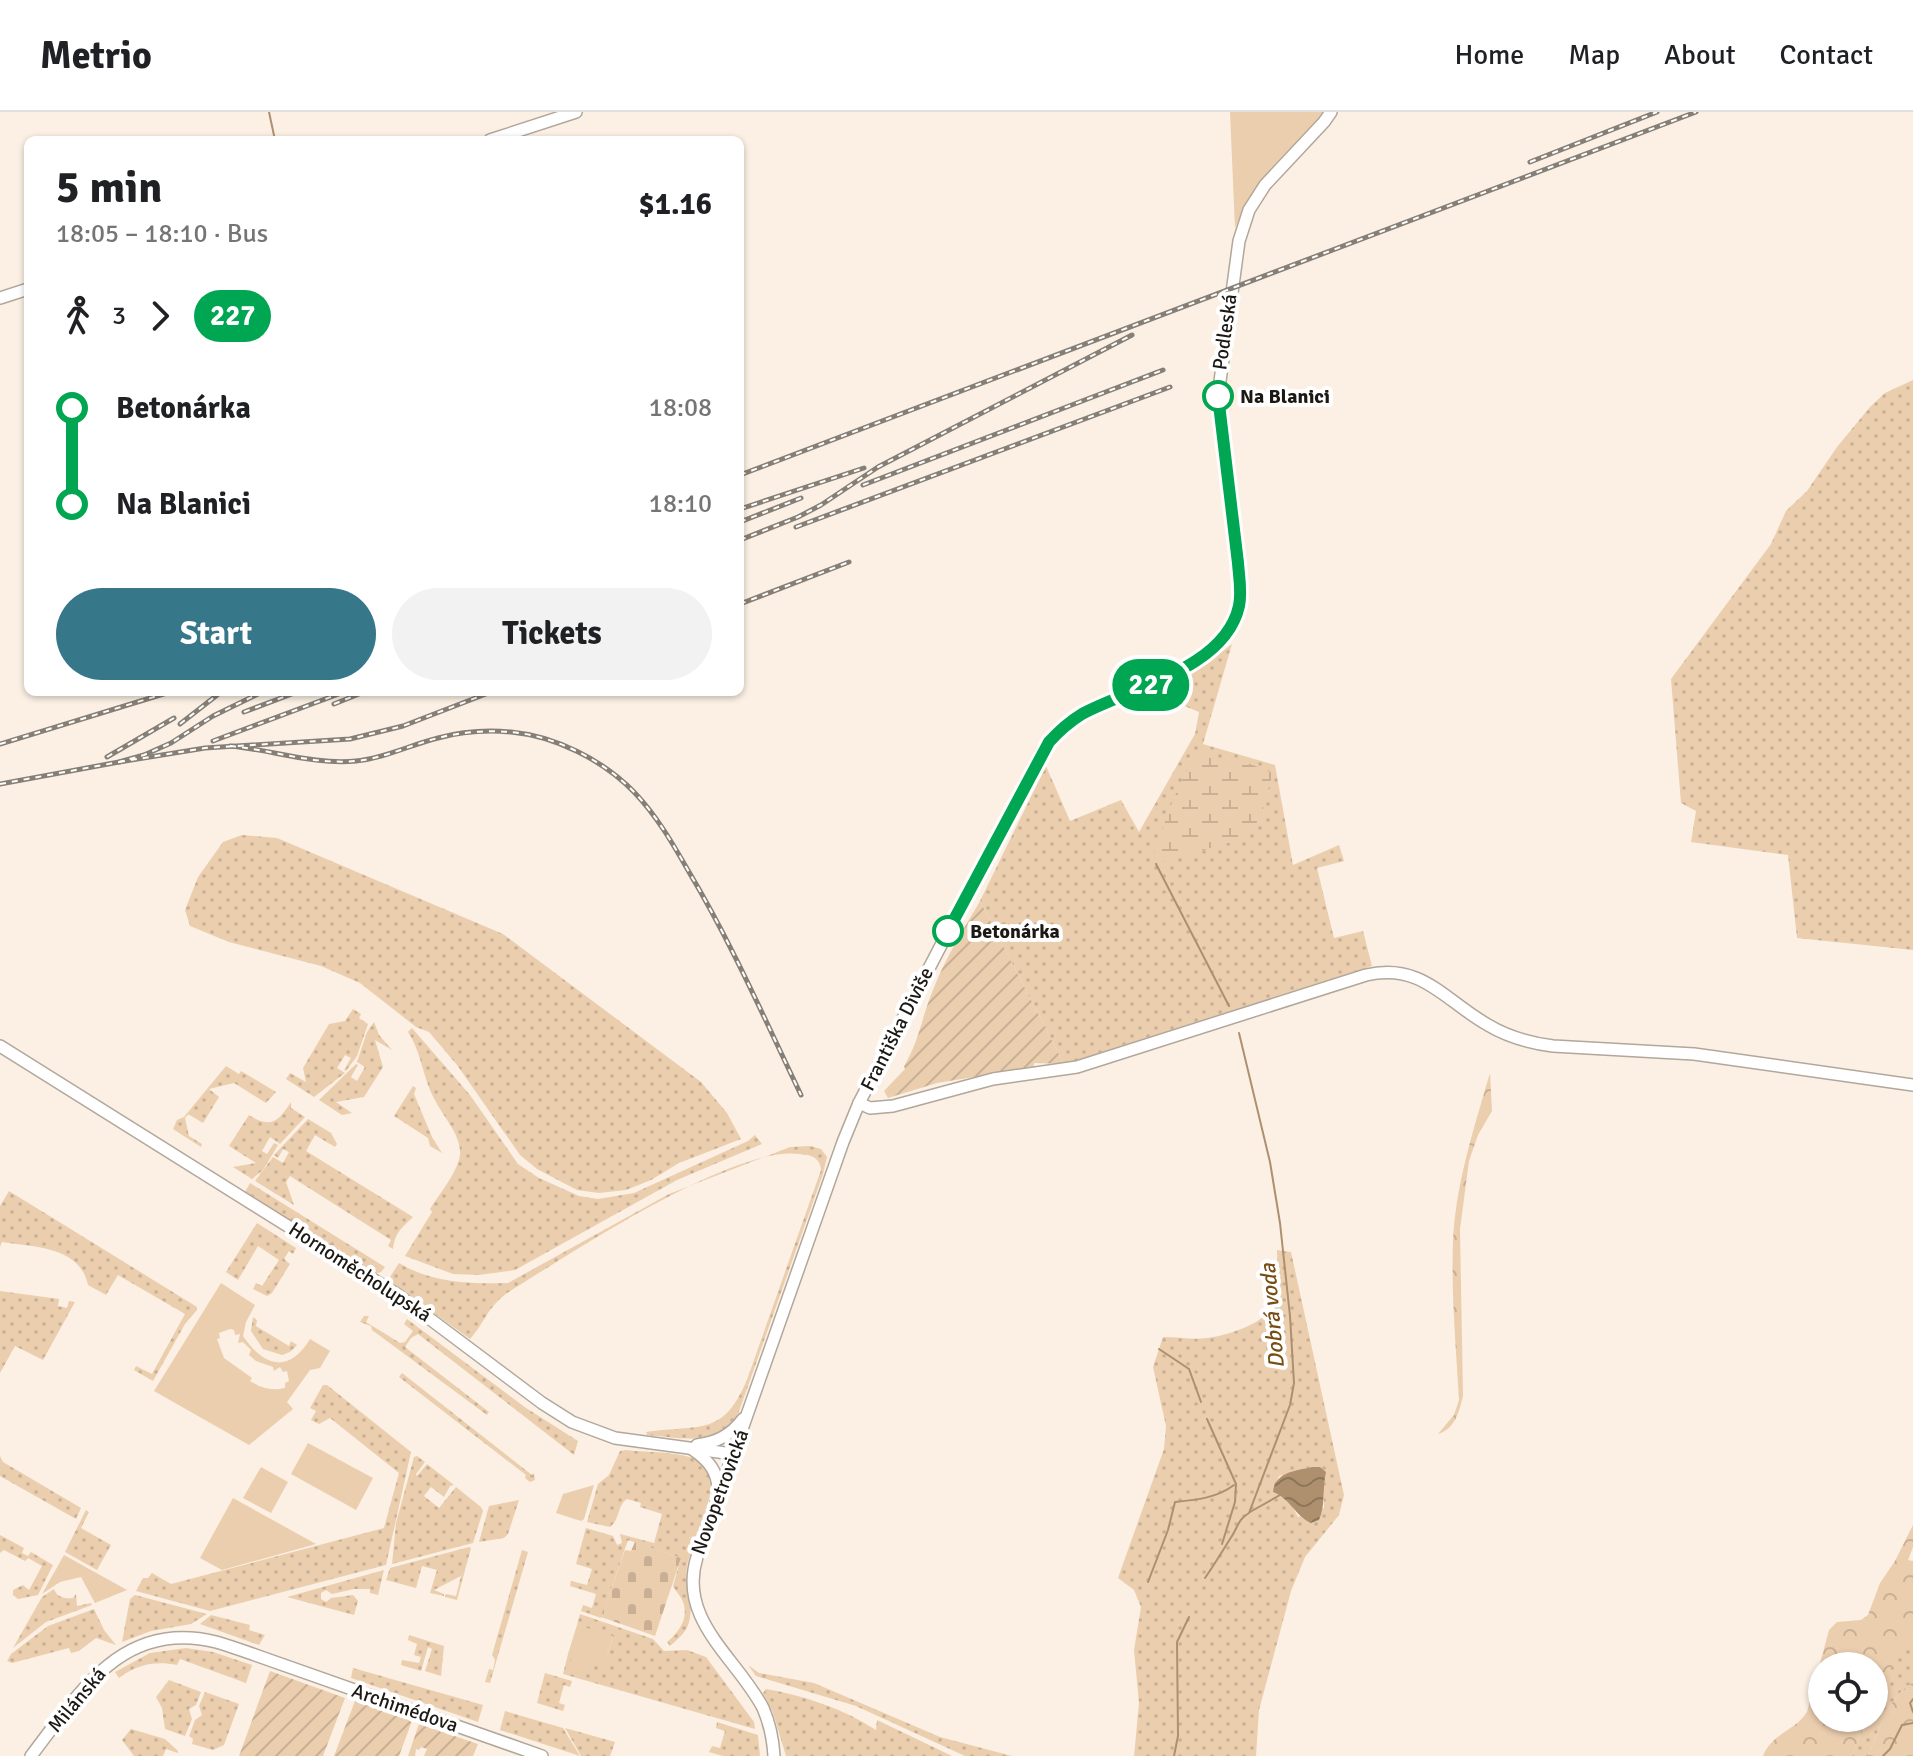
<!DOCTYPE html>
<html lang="en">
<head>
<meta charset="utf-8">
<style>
	:root { --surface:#fff; --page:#f2f2f2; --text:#202124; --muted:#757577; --line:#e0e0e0; --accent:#36778a }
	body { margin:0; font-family:Signika,sans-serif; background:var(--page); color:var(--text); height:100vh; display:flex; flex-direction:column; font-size:30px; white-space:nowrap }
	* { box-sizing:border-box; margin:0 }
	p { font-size:26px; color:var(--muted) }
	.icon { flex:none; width:44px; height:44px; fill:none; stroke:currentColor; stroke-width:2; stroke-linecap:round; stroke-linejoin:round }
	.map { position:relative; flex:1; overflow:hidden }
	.details { position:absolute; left:24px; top:24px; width:720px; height:560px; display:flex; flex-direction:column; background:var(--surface); border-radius:12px; box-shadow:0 2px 6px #0004 }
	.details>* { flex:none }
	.badge { padding:0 16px; border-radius:26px; font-size:28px; line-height:52px }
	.tools { position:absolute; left:1808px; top:1540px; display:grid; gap:16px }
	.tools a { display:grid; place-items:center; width:80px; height:80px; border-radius:50%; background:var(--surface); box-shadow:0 2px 6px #0004; font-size:40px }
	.map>.badge { position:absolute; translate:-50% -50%; box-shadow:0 0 0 4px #fff }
	.legs { display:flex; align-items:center; gap:12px; height:88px; padding:0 32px; font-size:26px }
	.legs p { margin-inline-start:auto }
	.headline { display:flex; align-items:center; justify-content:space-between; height:136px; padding:0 32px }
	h1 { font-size:44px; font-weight:800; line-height:60px }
	.action { display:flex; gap:16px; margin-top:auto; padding:16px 32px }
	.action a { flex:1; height:92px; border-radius:48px; background:var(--accent); color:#fff; font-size:32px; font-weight:800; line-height:92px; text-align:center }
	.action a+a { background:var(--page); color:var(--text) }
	ul { padding:0 32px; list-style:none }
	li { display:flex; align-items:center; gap:28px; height:96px; font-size:30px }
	li i { display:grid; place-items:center; width:12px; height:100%; margin:0 10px; background:currentColor }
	li i::after { content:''; width:20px; height:20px; margin:-10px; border:6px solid; border-radius:50%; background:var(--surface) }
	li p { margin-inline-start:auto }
	li:first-child i { background:linear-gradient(#0000 50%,currentColor 0) }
	li:last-child i { background:linear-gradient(currentColor 50%,#0000 0) }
	header { display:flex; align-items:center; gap:48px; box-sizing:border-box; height:112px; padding:0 40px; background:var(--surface); border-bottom:2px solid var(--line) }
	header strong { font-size:38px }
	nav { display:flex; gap:44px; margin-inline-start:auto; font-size:28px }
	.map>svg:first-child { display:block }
	.grass { fill:url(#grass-dots); fill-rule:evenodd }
	.forest { fill:url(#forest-crowns) }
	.wetland { fill:url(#wetland-marsh) }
	.cemetery { fill:url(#cemetery-stones) }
	.park { fill:#ebceae; fill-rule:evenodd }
	.garden { fill:url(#garden-furrows) }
	.water { fill:url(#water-waves) }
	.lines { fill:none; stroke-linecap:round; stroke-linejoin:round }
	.stream { stroke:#ae906e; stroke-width:2 }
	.secondary-casing { stroke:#b1a79b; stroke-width:14 }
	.secondary { stroke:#fff; stroke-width:11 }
	.rail-casing { stroke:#867f76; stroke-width:5 }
	.rail { stroke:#fff; stroke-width:2; stroke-dasharray:6; stroke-linecap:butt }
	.line-1-casing { stroke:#fff; stroke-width:18 }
	.line-1 { stroke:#00a651; stroke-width:12 }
	.stop-1-dot { fill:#fff; stroke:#00a651; stroke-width:4 }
	.labels { text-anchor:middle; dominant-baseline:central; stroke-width:8; stroke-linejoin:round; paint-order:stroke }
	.street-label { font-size:20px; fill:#1c1914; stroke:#fff }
	.stop-label { font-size:20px; font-weight:bold; fill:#1c1914; stroke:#fff; text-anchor:start }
	.water-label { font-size:22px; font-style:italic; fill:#774e14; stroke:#fff }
</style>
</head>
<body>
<header>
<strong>Metrio</strong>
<nav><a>Home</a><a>Map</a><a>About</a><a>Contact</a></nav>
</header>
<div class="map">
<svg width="1913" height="1644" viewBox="0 0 1913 1644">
	<defs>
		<pattern id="grass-dots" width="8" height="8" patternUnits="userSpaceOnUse" patternTransform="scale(2)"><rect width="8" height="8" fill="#ebceae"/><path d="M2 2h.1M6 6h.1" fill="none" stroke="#c9b095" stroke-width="1.8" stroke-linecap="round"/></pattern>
		<pattern id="forest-crowns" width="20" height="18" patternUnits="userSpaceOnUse" patternTransform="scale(2)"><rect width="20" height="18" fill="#ebceae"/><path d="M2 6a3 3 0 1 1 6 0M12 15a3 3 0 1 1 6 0" fill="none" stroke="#c9b095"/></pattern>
		<pattern id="wetland-marsh" width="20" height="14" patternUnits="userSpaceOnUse" patternTransform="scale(2)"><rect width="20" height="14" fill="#ebceae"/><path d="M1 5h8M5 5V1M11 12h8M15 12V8" fill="none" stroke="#c9b095"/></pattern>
		<pattern id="cemetery-stones" width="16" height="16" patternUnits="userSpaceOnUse" patternTransform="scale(2)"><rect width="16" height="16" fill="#ebceae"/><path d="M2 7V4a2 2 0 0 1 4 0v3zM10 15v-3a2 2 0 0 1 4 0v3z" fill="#c9b095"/></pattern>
		<pattern id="garden-furrows" width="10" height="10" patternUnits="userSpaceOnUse" patternTransform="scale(2)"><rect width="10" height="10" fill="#ebceae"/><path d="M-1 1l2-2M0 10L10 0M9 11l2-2" fill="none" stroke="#c9b095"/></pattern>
		<pattern id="water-waves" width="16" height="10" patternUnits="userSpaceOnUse" patternTransform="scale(2)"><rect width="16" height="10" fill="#ae906e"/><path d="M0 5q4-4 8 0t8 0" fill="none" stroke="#8d7559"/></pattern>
	</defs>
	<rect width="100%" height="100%" fill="#fbf0e3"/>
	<g class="grass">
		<path d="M1913,268V838L1797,826L1788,743L1691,730L1696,699L1681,691L1671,567L1771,432L1786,399L1807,379L1837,335L1870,295L1885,281Z"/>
		<path d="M1232,532L1203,632L1275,653L1293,753L1339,733L1344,749L1317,756L1334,826L1363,819L1372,854L1064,952L980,789L1046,654L1070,709L1121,688L1139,720L1195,622L1199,600L1155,582L1200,556Z"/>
		<path d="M242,723L277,726L503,822L701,970L727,1001L741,1027L679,1051L651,1068L626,1078L599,1081L577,1078L537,1057L520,1043L457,953L429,920L416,915L360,871L321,854L229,830L190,814L185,798L198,765L223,730Z"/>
		<path d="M353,897L361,902L359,906L368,912L357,944L346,959L344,958L351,946L345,943L337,956L345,961L314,985L286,967L290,961L306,970L303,956L329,912L345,909Z"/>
		<path d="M374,910L379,923L392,938L375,928L383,955L364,985L336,990L352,1001L342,1003L319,988L356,952L358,953L351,965L357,969L365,955L357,950L367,920Z"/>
		<path d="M412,916L470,983L518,1052L539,1066L579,1084L598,1087L634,1081L748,1029L755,1023L762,1032L677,1068L515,1158L479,1163L453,1162L405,1144L432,1100L430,1097C439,1082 454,1065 459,1048C465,1028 445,1007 436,990C423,968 422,941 408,920Z"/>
		<path d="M226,954L239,962L241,959L276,980L266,991L234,971L209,977L219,985L203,1011L188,1002L185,1006L189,1024L202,1032L201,1035L173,1017L177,1008L184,1005Z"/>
		<path d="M413,974L416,976L414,982L432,1025L442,1041L430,1034L428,1026L394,1004Z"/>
		<path d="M291,990V996L305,1005L280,1032L270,1025L262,1039L267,1042L274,1031L278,1033L263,1058L252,1067L233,1055L256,1051L229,1034L249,1003C271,1017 278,1010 291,990Z"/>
		<path d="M308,1007L331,1021L337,1032L335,1035L315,1023L306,1039L413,1105C402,1116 395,1120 393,1137L388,1134L391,1128L290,1064L286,1070L294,1093L255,1069L273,1045L283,1051L289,1040L283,1037L278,1046L274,1043Z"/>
		<path d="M810,1034L821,1037L827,1045L823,1062L737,1305C714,1335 681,1326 647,1323L646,1320C700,1312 724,1326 748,1265L821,1058C820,1045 811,1043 799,1042C732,1033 567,1144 507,1181C486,1197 486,1209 470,1227L391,1170L390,1165L399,1151C432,1171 470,1172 508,1171L669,1082L790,1035Z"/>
		<path d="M250,1071L385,1155L381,1160L375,1162L245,1080Z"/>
		<path d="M9,1079L197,1195V1198L185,1212L153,1269L134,1258L136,1254L152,1262L185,1202L118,1163L106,1183L88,1173C80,1134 33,1135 2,1130L0,1135V1094Z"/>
		<path d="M257,1111L296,1136L293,1142L289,1139L284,1147L290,1152L272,1181L267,1184L253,1177L256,1171L262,1174L279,1148L258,1134L238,1168L226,1160Z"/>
		<path d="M1277,1138L1291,1140L1344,1383L1339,1403L1305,1445L1291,1479L1259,1598L1256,1644H1134L1139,1591L1134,1538L1141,1495L1134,1478L1118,1466L1164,1337L1166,1314L1153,1255L1163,1225C1178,1225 1193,1228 1207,1226C1226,1224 1264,1212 1273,1194C1281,1179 1277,1154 1277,1138ZM1312,1355H1320L1324,1369V1396L1298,1405L1289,1388L1273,1380L1279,1364Z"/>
		<path d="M0,1179L59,1187L58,1194L67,1196L69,1189L75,1190L43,1248L15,1234L0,1261Z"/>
		<path d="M364,1204H369L366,1210L400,1231L405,1230L413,1219L404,1212L407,1207L526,1296L578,1329L574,1343L418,1222L411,1226L405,1235L489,1300L487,1303L372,1218L371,1214L360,1210Z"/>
		<path d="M253,1205L257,1208L256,1214L289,1234L291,1229L297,1233L290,1240L282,1243L263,1237L251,1219Z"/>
		<path d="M402,1261L532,1363L534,1361L535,1368L530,1370L525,1366L526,1363L399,1265Z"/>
		<path d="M323,1273H327L411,1340L386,1453L210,1499L136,1479L143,1466H148L152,1461L171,1472L384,1416L399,1361L330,1306L319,1312L311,1308L316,1299L310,1296Z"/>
		<path d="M626,1338C647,1341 696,1338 708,1356C720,1377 694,1428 688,1450C682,1471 695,1491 689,1510C686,1521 678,1527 670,1534L667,1530C679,1520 689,1507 683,1490C681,1484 676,1480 673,1474L681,1446L628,1428L601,1506L581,1499L583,1493L592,1496L596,1482L570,1474L571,1469L587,1473L592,1457L576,1452L586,1416L613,1424L617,1433L622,1431L620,1422L654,1431L662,1402L640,1395L641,1391L627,1387C617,1394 620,1408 610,1415L587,1410L598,1372L609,1363L620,1339Z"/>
		<path d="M0,1344L3,1350L81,1396L76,1407L0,1364Z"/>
		<path d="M417,1344L425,1350L416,1362L417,1364L427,1352L454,1373L450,1374L444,1385L431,1375L424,1384L439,1396L456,1375L481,1395L483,1399L473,1431L392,1452L396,1411L414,1345Z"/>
		<path d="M519,1388L508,1422L504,1426L479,1430L489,1394Z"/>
		<path d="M86,1398L89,1400L81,1416L111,1433L97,1458L65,1440Z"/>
		<path d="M0,1423L24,1436L22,1441L28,1444L31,1440L53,1453L38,1483L18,1487L13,1483V1478L23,1473L29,1478L42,1454L28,1446L25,1449L4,1438L0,1441Z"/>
		<path d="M469,1435L471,1436L457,1488L445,1485L446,1482L456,1484L461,1464L434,1478L444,1482V1484L430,1481L437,1458L422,1454L416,1476L386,1468L390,1456Z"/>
		<path d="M522,1438L528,1440L490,1571L485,1570L489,1557L493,1558L495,1548L492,1543Z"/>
		<path d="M384,1458L378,1483L370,1481V1477H354L332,1482L326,1478L321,1481V1487L326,1490L331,1486L353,1483L358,1489L354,1503L287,1485Z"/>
		<path d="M54,1477C57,1486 66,1487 73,1486L76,1482L77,1494L91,1491L92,1493L46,1510L13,1536L42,1485Z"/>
		<path d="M135,1483L207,1502L191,1512L151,1519L122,1530L130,1487Z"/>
		<path d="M94,1497L104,1518L116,1533L96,1526L79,1539L71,1541L69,1536L12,1551L7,1549L11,1542L48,1514Z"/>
		<path d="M580,1502L653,1527L664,1539L687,1538L706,1545L754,1610L755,1617L563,1562L568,1542L604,1553L613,1525L577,1513Z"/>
		<path d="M211,1503L250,1513L249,1518L265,1523L259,1533L200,1512Z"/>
		<path d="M1913,1521V1570C1888,1586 1879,1618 1868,1644H1852L1866,1606H1874C1874,1577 1894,1543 1913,1521Z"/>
		<path d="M409,1523L444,1534L441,1564L425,1559L432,1537L428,1535L421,1559L401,1553L402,1548L419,1551L421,1545L414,1543L417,1532L408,1528Z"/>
		<path d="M186,1536L213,1540L252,1553L246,1571L180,1547L177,1553C155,1549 138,1552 119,1566L115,1560L150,1541Z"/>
		<path d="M748,1553L759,1561L814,1571L940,1625L1012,1644H965L856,1594L756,1564Z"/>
		<path d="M353,1556L483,1593L478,1610L351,1566Z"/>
		<path d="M545,1561L572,1569L570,1575L564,1573L559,1591L565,1593L563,1599L537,1591Z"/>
		<path d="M169,1568L201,1580L196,1593L189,1597L192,1607L185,1624L165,1617L162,1596L156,1585Z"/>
		<path d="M766,1577C805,1584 842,1596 876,1618L877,1608L952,1644H786L773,1601L763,1581Z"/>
		<path d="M205,1580L239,1592L224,1633L213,1638L192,1632L193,1627L189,1624L195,1608L202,1603L199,1594Z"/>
		<path d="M505,1599L563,1616L580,1644L500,1618Z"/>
		<path d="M717,1610L758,1623L760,1644H723L709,1640L712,1634L720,1636L725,1619L716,1616Z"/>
		<path d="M565,1616L615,1630L610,1644H581Z"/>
		<path d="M131,1617L165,1627L178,1639V1641L166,1637L163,1644H134L122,1628Z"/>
	</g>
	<g class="forest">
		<path d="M1490,961L1492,999L1478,1023L1469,1049L1460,1117L1463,1284C1459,1300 1455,1317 1438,1322L1454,1303L1459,1288C1456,1235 1451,1182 1453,1128C1456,1071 1474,1016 1490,961Z"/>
		<path d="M1913,1413V1435L1908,1448L1913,1449V1521L1896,1546L1874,1589V1554H1822V1606H1866L1852,1644H1763C1772,1621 1795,1619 1807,1600L1829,1518L1837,1510L1861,1508L1868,1503L1880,1471L1895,1449Z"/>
		<path d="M1913,1570V1644H1868C1879,1618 1888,1586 1913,1570Z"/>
	</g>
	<path class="wetland" d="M1204,639L1224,650H1245L1273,661L1261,703L1248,725L1156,752L1153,744C1163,718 1181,653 1204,639Z"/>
	<path class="cemetery" d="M635,1430L681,1446L655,1524L601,1505L625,1438L631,1439Z"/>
	<g class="park">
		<path d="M1230,0H1325L1265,64L1246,91L1235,116Z"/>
		<path d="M221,1171L255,1193L246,1210L243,1224C264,1255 289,1262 310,1227L330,1239L320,1256L310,1258L287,1290L293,1297L249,1333L154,1279ZM230,1217L234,1218L235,1223L240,1222L238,1231L243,1230L251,1238L249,1243L256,1249L273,1255L274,1259L280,1255L283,1260L287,1259L289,1269L285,1271V1276C271,1279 263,1277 250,1269L252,1266L224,1246L217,1227L220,1226L219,1221Z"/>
		<path d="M308,1331L373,1366L356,1398L291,1362Z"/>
		<path d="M261,1355L288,1370L271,1401L243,1386Z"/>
		<path d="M594,1373L584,1407L581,1409L556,1401L563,1382Z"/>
		<path d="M233,1386L316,1432L222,1458L200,1446Z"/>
		<path d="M64,1443L127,1478L95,1491L81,1465L60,1470L42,1482Z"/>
		<path d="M577,1513L613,1524L604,1554L589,1549L584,1566L567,1561L572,1544L568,1542Z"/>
	</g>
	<g class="garden">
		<path d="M980,789L1064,952L1034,951V955L937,971L888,986L884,979L905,957L904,954C919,930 922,904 933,878C945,847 963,818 980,789Z"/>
		<path d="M270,1559L345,1586L323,1644H239Z"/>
		<path d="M355,1589L412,1609L399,1644H334Z"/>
		<path d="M419,1612L478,1632L473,1644H424L427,1637L421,1635L419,1638L416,1637L415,1644H408Z"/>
	</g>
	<path class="water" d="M1312,1355H1320L1326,1360C1322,1377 1326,1392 1319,1408L1311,1411C1294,1403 1291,1387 1273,1380C1275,1360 1295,1359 1312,1355Z"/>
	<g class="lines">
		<g class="stream">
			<path d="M269,0L275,28"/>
			<path d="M1156,752L1229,894"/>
			<path d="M1159,1237L1189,1257L1201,1290"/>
			<path d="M1207,1307L1236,1372L1235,1390L1222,1432"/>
			<path d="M1250,1400L1280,1383"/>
			<path d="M1205,1466C1214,1453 1222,1440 1230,1427C1238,1416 1237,1408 1249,1401L1290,1293L1294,1271L1290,1204L1280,1111L1270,1050L1239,921"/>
			<path d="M1148,1470L1168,1418L1175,1390C1196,1388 1217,1386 1234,1373"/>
			<path d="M1913,1587L1910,1591L1913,1600"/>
			<path d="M1174,1644L1178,1624L1177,1530L1189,1505"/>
			<path d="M1883,1644L1890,1637L1902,1613L1913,1611"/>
		</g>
		<defs>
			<g id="secondary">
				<path d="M490,28L576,0"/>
				<path d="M0,186L28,177"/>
				<path d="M0,934L398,1183L542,1291L572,1310L615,1326L733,1342"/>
				<path d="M859,991L870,996L893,994L993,967L1077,955L1366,863C1422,850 1445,889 1488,913C1508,925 1530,931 1553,934L1694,942L1913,973"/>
				<path d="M697,1333C717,1330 730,1324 743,1307"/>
				<path d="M692,1337C708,1348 718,1359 718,1378"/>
				<path d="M31,1644C80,1580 123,1507 216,1530C230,1534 244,1539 258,1544L542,1644"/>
				<path d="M774,1644C773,1627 770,1612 763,1596C737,1546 677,1508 697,1445L843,1030L859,991L1043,637C1053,624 1065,612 1080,604C1128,575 1225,559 1239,494C1242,481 1239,465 1238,451L1218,284L1239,129L1249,98L1265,73L1324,10L1331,0"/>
			</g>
		</defs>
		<use href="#secondary" class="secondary-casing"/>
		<use href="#secondary" class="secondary"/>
		<defs>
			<g id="rail">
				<path d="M1530,50L1657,0"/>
				<path d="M740,363L1696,0"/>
				<path d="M863,373L1163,258"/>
				<path d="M740,397L864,356"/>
				<path d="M740,410L801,386"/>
				<path d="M796,415L1170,275"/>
				<path d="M740,428L798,405L821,393L878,355L1132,223"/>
				<path d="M740,492L849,450"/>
				<path d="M334,592L364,580"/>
				<path d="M244,600L297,580"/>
				<path d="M180,612L221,580"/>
				<path d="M213,629L344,580"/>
				<path d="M0,632L170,580"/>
				<path d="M230,634C273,638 313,653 356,649C385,646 410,633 438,626C460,620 488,618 511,620C555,624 603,648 634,680C657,704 673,732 689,760C732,832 765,908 801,983"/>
				<path d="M107,645L174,606"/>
				<path d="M119,650L205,636L350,627L403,614L491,580"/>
				<path d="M0,672L119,650L144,643L171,631L213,604L262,580"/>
			</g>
		</defs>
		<use href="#rail" class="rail-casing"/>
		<use href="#rail" class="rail"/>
	</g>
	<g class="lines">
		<defs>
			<path id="line-1" d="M948,819L1049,630C1059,619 1069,610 1082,602C1130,576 1225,557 1239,494C1242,480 1239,465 1238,451L1218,284"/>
		</defs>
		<use href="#line-1" class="line-1-casing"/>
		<use href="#line-1" class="line-1"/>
	</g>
	<g class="stop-1-dot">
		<circle cx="1218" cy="284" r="14"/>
		<circle cx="948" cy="819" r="14"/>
	</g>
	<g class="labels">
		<g class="street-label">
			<text transform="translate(1225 220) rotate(-82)">Podleská</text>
			<text transform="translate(897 917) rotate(-63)">Františka Diviše</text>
			<text transform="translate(360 1160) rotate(33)">Hornoměcholupská</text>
			<text transform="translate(720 1380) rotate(-70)">Novopetrovická</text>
			<text transform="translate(77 1588) rotate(-50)">Milánská</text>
			<text transform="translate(405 1596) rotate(19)">Archimédova</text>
		</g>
		<g class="stop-label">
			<text x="1240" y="284">Na Blanici</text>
			<text x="970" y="819">Betonárka</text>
		</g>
		<g class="water-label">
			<text transform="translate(1272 1204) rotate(-95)">Dobrá voda</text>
		</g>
	</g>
</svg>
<div class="tools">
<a><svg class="icon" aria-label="locate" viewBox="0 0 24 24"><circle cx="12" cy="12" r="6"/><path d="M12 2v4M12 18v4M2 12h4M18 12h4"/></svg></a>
</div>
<b class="badge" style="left:1151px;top:573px;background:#00a651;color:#fff">227</b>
<section class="details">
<div class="headline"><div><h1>5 min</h1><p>18:05 – 18:10 · Bus</p></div><b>$1.16</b></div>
<div class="legs"><svg class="icon" aria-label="walk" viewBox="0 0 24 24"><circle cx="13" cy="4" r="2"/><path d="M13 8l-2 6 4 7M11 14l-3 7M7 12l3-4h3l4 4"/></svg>3<svg class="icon" aria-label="forward" viewBox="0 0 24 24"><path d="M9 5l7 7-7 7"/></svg><b class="badge" style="background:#00a651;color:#fff">227</b></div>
<ul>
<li><i style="color:#00a651"></i><b>Betonárka</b><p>18:08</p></li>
<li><i style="color:#00a651"></i><b>Na Blanici</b><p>18:10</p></li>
</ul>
<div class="action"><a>Start</a><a>Tickets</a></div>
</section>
</div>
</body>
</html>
